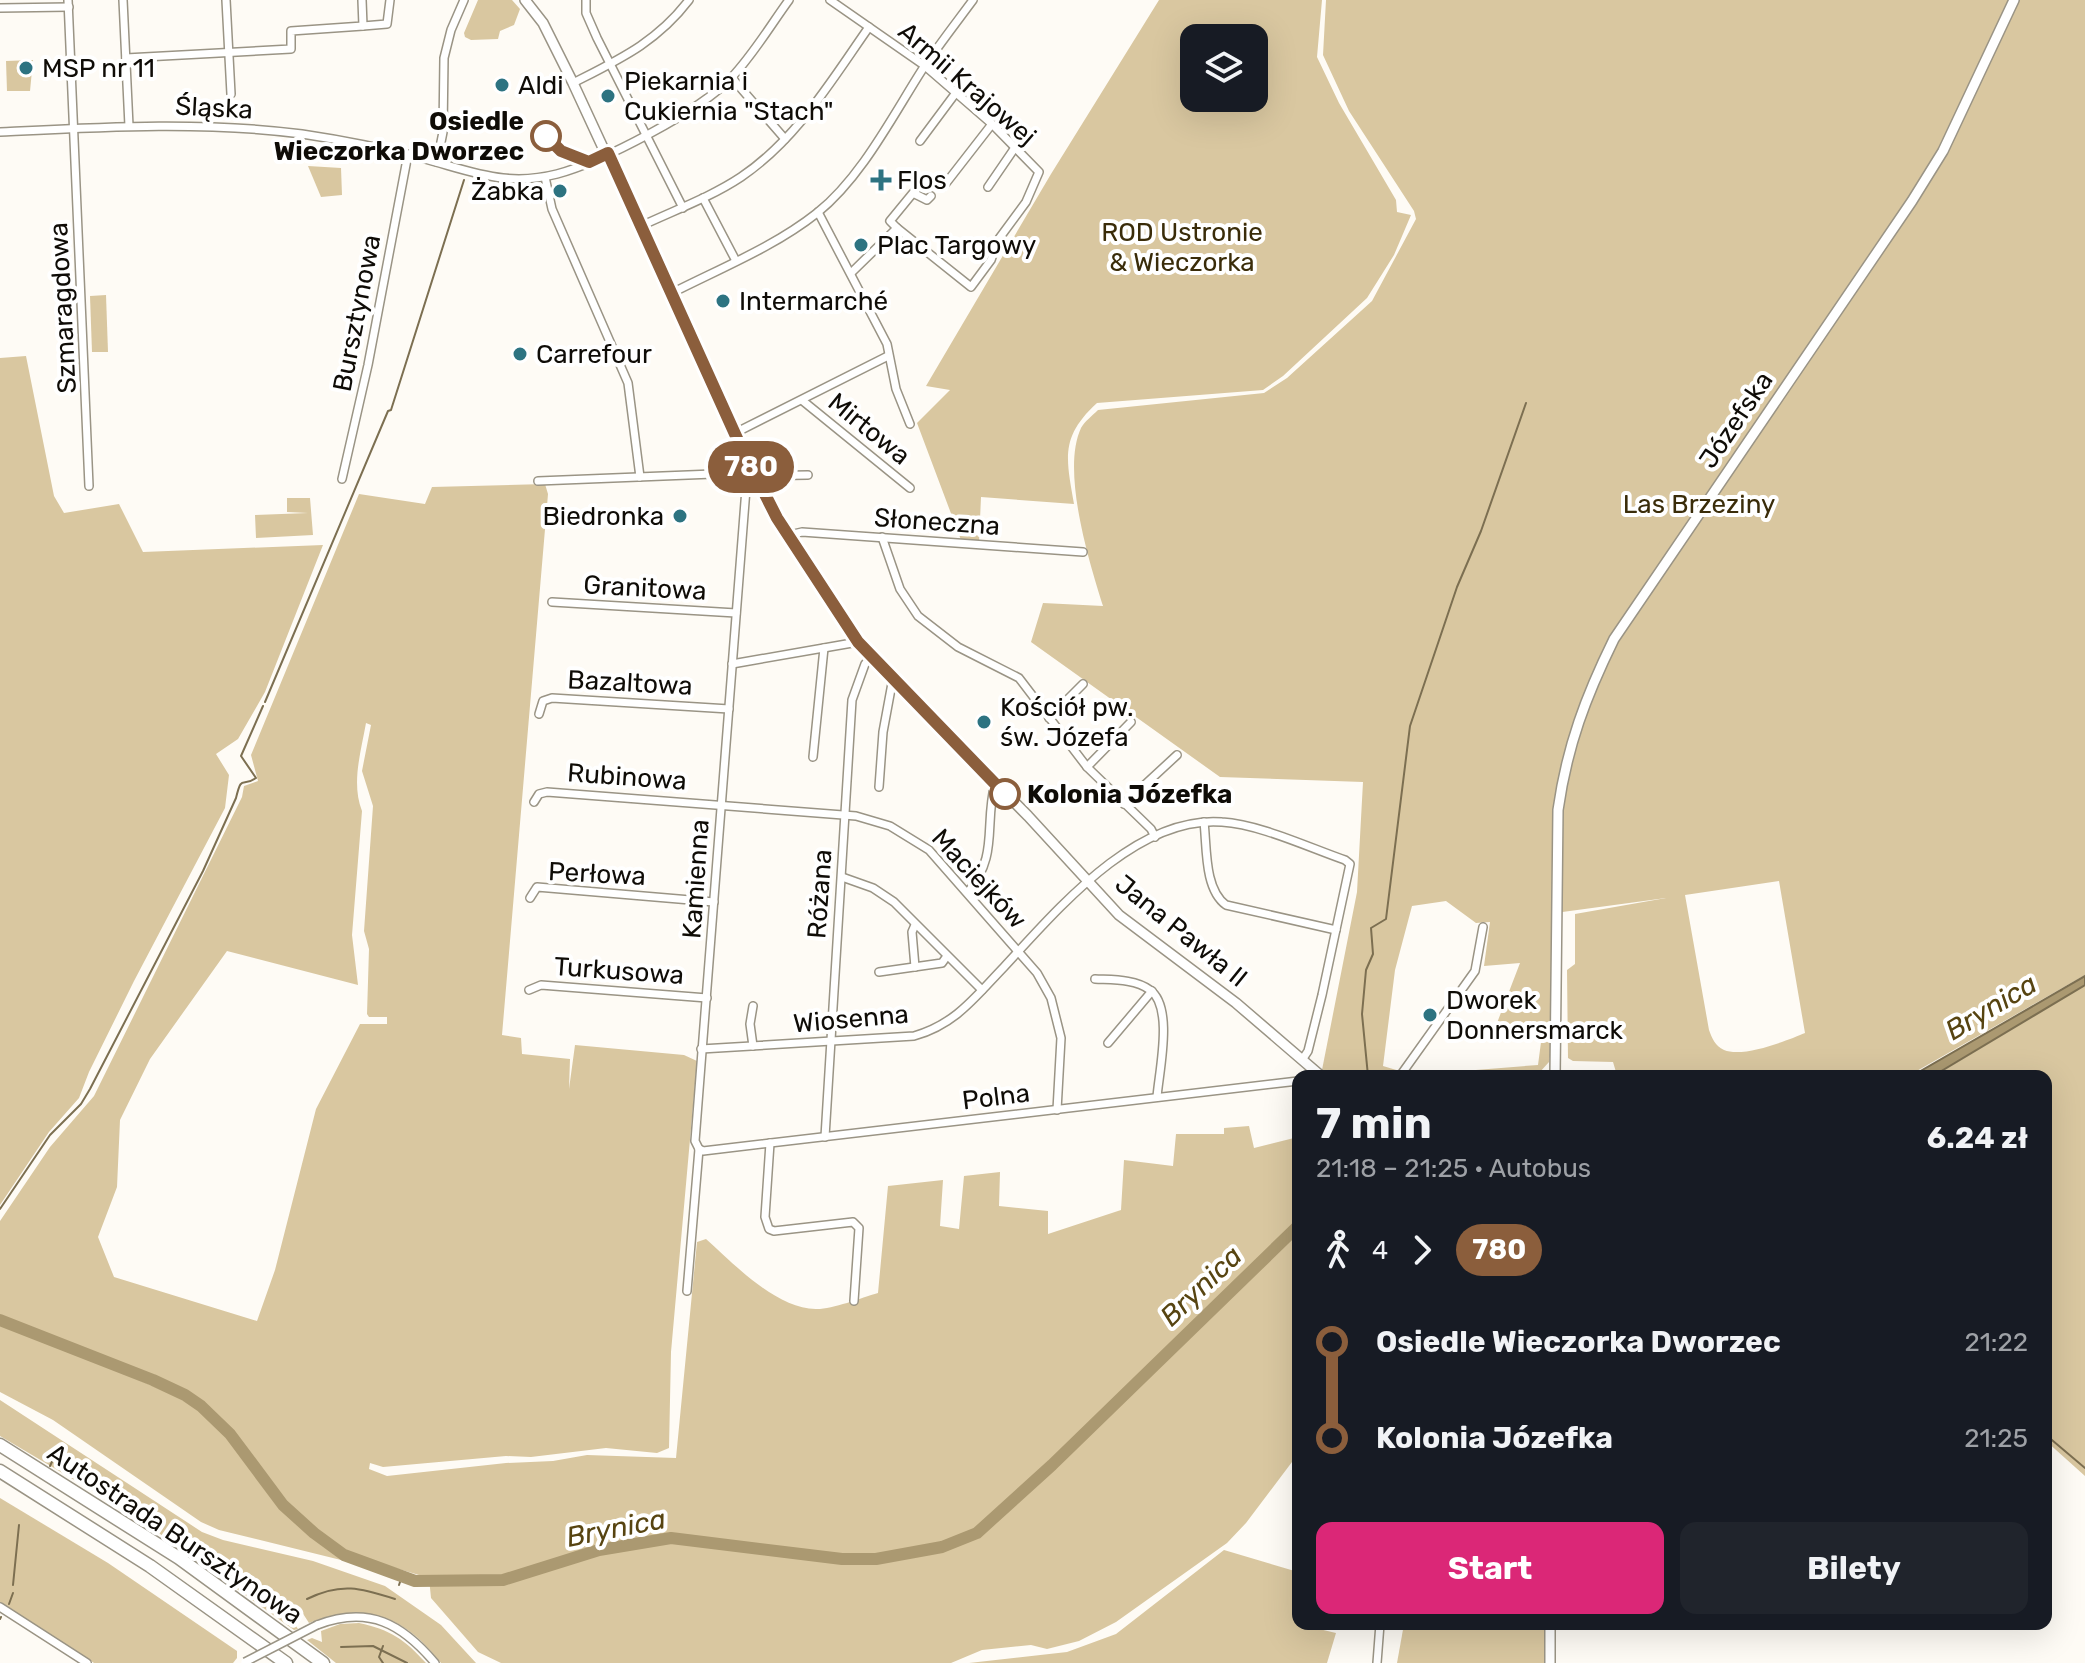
<!DOCTYPE html>
<html lang="pl">
<head>
<meta charset="utf-8">
<style>
	:root { --surface:#171b24; --page:#20242c; --text:#f1f3f6; --muted:#9ea1a6; --accent:#db2777 }
	body { margin:0; font-family:Rubik,sans-serif; background:var(--page); color:var(--text); height:100vh; display:flex; flex-direction:column; font-size:30px; white-space:nowrap }
	* { box-sizing:border-box; margin:0 }
	p { font-size:26px; color:var(--muted) }
	.icon { flex:none; width:44px; height:44px; fill:none; stroke:currentColor; stroke-width:2; stroke-linecap:round; stroke-linejoin:round }
	.map { position:relative; flex:1; overflow:hidden }
	.panel { position:absolute; left:1292px; top:1070px; width:760px; height:560px; display:flex; flex-direction:column; background:var(--surface); border-radius:16px; box-shadow:0 8px 32px #0002 }
	.panel>* { flex:none }
	.badge { padding:0 16px; border-radius:26px; font-size:28px; line-height:52px }
	.buttons { position:absolute; left:1180px; top:24px; display:grid; gap:16px }
	.buttons a { display:grid; place-items:center; width:88px; height:88px; border-radius:16px; background:var(--surface); box-shadow:0 8px 32px #0002; font-size:40px }
	.map>.badge { position:absolute; translate:-50% -50%; box-shadow:0 0 0 4px #fff }
	.legs { display:flex; align-items:center; gap:12px; height:88px; padding:0 24px; font-size:26px }
	.legs p { margin-inline-start:auto }
	.overview { display:flex; align-items:center; justify-content:space-between; height:136px; padding:0 24px }
	h1 { font-size:44px; font-weight:700; line-height:60px }
	.button { display:flex; gap:16px; margin-top:auto; padding:16px 24px }
	.button a { flex:1; height:92px; border-radius:16px; background:var(--accent); color:#fff; font-size:32px; font-weight:700; line-height:92px; text-align:center }
	.button a+a { background:var(--page); color:var(--text) }
	ul { padding:0 24px; list-style:none }
	li { display:flex; align-items:center; gap:28px; height:96px; font-size:30px }
	li i { display:grid; place-items:center; width:12px; height:100%; margin:0 10px; background:currentColor }
	li i::after { content:''; width:20px; height:20px; margin:-10px; border:6px solid; border-radius:50%; background:var(--surface) }
	li p { margin-inline-start:auto }
	li:first-child i { background:linear-gradient(#0000 50%,currentColor 0) }
	li:last-child i { background:linear-gradient(currentColor 50%,#0000 0) }
	.map>svg:first-child { display:block }
	.green { fill:#d9c7a0; fill-rule:evenodd }
	.water { fill:#ab9971; stroke:#7c6f51; stroke-width:2 }
	.lines { fill:none; stroke-linecap:round; stroke-linejoin:round }
	.stream { stroke:#7c6f51; stroke-width:2 }
	.river { stroke:#ab9971; stroke-width:12 }
	.street-casing { stroke:#9a9485; stroke-width:10 }
	.secondary-casing { stroke:#9a9485; stroke-width:12 }
	.highway-casing { stroke:#9a9485; stroke-width:15 }
	.street { stroke:#fff; stroke-width:7 }
	.secondary { stroke:#fff; stroke-width:9 }
	.highway { stroke:#fff; stroke-width:12 }
	.street-bridge-casing { stroke:#9a9485; stroke-width:10; stroke-linecap:butt }
	.street-bridge { stroke:#fff; stroke-width:7 }
	.line-1-casing { stroke:#fff; stroke-width:18 }
	.line-1 { stroke:#8b5e3c; stroke-width:12 }
	.poi-dot { fill:#2d7381; stroke:#fff; stroke-width:3 }
	.stop-1-dot { fill:#fff; stroke:#8b5e3c; stroke-width:4 }
	.labels { text-anchor:middle; dominant-baseline:central; stroke-width:8; stroke-linejoin:round; paint-order:stroke }
	.poi-label { font-size:26px; fill:#0f0c07; stroke:#fff; text-anchor:start }
	.street-label { font-size:26px; fill:#0f0c07; stroke:#fff }
	.stop-label { font-size:26px; font-weight:bold; fill:#0f0c07; stroke:#fff; text-anchor:end }
	.park-label { font-size:26px; fill:#3a2c09; stroke:#fff }
	.water-label { font-size:28px; font-style:italic; fill:#574411; stroke:#fff }
</style>
</head>
<body>
<div class="map">
<svg width="2085" height="1663" viewBox="0 0 2085 1663">
	<rect width="100%" height="100%" fill="#fefbf5"/>
	<g class="green">
		<path d="M478,0H512L520,9L514,25L500,31L498,39L471,40L465,37L464,33Z"/>
		<path d="M1159,0H1322L1317,57L1339,103L1396,200L1397,212L1411,215L1394,255L1367,298L1283,376L1263,390L1097,403C1060,437 1066,458 1074,504L981,497L979,542L961,540L917,423L950,390L926,386L1051,174ZM1194,38H1254V98H1194Z"/>
		<path d="M1326,0H2085V975L1908,1076H1611L1616,1072L1613,1062L1573,1061L1568,1058L1567,970L1575,964V914L1666,898L1555,913L1552,1044L1549,1062L1539,1073L1514,1076H1331L1322,1070L1357,892L1363,782L1220,777L1031,642L1043,603L1103,606C1089,561 1061,471 1081,428C1085,421 1092,416 1098,410L1264,393L1287,378L1372,301L1416,219L1414,211L1349,111L1323,55ZM1779,881L1805,1033C1786,1041 1743,1058 1724,1050C1715,1046 1712,1038 1709,1030L1685,895ZM1446,901L1476,923L1490,922L1484,966L1520,963L1497,1023L1543,1027L1538,1065L1413,1075L1383,1066L1395,970L1412,906Z"/>
		<path d="M33,60L30,91H7L6,61Z"/>
		<path d="M308,166L341,168L342,195L321,197Z"/>
		<path d="M106,295L108,352H92L90,296Z"/>
		<path d="M26,356L54,496L64,513L119,504L143,552L323,545L265,692L238,739L216,754L229,775L225,808L134,981L89,1072L79,1098L49,1132L0,1205V358Z"/>
		<path d="M545,484L548,494L502,1035L521,1038L522,1054L570,1059L569,1089L575,1045L684,1055L697,1061L671,1352L669,1448L657,1453L606,1448L531,1457L506,1456L383,1467L370,1463L369,1469L387,1476L506,1463L553,1461L587,1455L676,1458L697,1242L706,1239C733,1263 777,1310 817,1309C833,1309 861,1298 878,1293L888,1186L943,1180L940,1226L959,1229L964,1176L1000,1172L999,1206L1048,1211V1234L1121,1210L1124,1160L1173,1166L1176,1134H1224V1128L1249,1126L1254,1148L1298,1137V1454L1246,1523L1227,1543L1116,1622L1079,1641L1047,1649L1031,1645L982,1650L951,1663H501L478,1652L431,1598L429,1578L345,1553L329,1541L285,1504L232,1432L204,1405L172,1384L0,1317V1221L50,1147L94,1096L242,797L244,786L258,781L251,755L359,494L425,504L432,487ZM366,723L371,725L362,771L373,806L364,931L369,949L367,1014L369,1017H387V1024H360L316,1109L275,1270L257,1321L114,1277L98,1237L117,1187L120,1120L150,1059L227,951L358,985L352,935L362,811C351,783 361,752 366,723Z"/>
		<path d="M287,498H310L313,535L256,538L255,515L308,513L287,512Z"/>
		<path d="M2085,985V1476L2046,1441V1076H1934Z"/>
		<path d="M0,1325L127,1375L174,1395L199,1410L226,1434L288,1515L345,1561L219,1530L201,1522L53,1420L0,1392Z"/>
		<path d="M0,1400L202,1532L223,1540L313,1561L385,1586L441,1625L476,1663H441C404,1616 366,1601 309,1623L300,1609L295,1614L294,1623L298,1629L294,1630L135,1516L0,1436Z"/>
		<path d="M0,1498L108,1563L237,1651V1658L233,1663H94L0,1603Z"/>
		<path d="M1224,1550L1298,1572V1624L1336,1633L1327,1663H969L1067,1652L1116,1634Z"/>
		<path d="M359,1623C391,1630 404,1639 426,1663H336L307,1640L312,1638L322,1642L321,1631L340,1624Z"/>
		<path d="M1404,1624H1545V1663H1397Z"/>
	</g>
	<path class="water" d="M2085,976V985L1933,1076H1912Z"/>
	<g class="lines">
		<g class="stream">
			<path d="M265,702L388,411L391,410L464,180"/>
			<path d="M1368,1076L1362,1014L1366,970L1373,954L1371,928L1386,919L1410,726L1457,587L1481,531L1526,403"/>
			<path d="M0,1209L50,1135L81,1104L90,1089L203,871L236,798C242,773 242,788 256,778L241,756L263,706"/>
			<path d="M2046,1435L2085,1468"/>
			<path d="M50,1466L58,1449"/>
			<path d="M13,1585L19,1525"/>
			<path d="M399,1585L402,1576"/>
			<path d="M307,1599C341,1582 361,1588 395,1599"/>
			<path d="M9,1604L13,1593"/>
			<path d="M0,1619L1,1617"/>
			<path d="M383,1646L379,1657L383,1663"/>
			<path d="M341,1647L373,1646L407,1663"/>
		</g>
		<path class="river" d="M0,1320L153,1380L185,1395L201,1406L230,1434L283,1505L314,1533L344,1555L415,1581L503,1580L599,1550L671,1538L842,1559H876L942,1547L977,1533L1052,1465L1298,1226"/>
		<defs>
			<g id="street">
				<path d="M68,0L89,486"/>
				<path d="M123,0L129,126"/>
				<path d="M226,0L231,94"/>
				<path d="M586,0V13L597,38L683,208"/>
				<path d="M830,0L925,66L992,124L1039,172L1026,202L998,240L991,260L971,287L897,228L851,273"/>
				<path d="M0,8L69,7"/>
				<path d="M363,26L387,24L390,0"/>
				<path d="M126,58L291,49V31L363,26L362,0"/>
				<path d="M732,78L785,139"/>
				<path d="M573,83C620,59 657,42 689,0"/>
				<path d="M0,132C101,127 202,121 302,134C342,140 383,148 421,158C449,165 475,175 503,178C520,180 541,178 557,174C602,162 700,111 731,78C753,55 770,26 789,0"/>
				<path d="M920,141L955,94"/>
				<path d="M437,162L443,132L444,58L451,30L464,0"/>
				<path d="M545,177L552,209L628,383L640,477"/>
				<path d="M943,187L992,124"/>
				<path d="M988,187L1014,149"/>
				<path d="M703,198L736,261"/>
				<path d="M818,212L887,344L896,389L910,424"/>
				<path d="M641,226C675,210 711,197 741,177C797,139 831,81 869,27"/>
				<path d="M897,228L890,221L913,193L927,200L931,196"/>
				<path d="M672,293C721,268 774,247 817,213C861,178 892,117 922,70C938,46 956,23 973,0"/>
				<path d="M803,401L910,488"/>
				<path d="M735,433L888,356"/>
				<path d="M342,479L368,365L408,154"/>
				<path d="M538,481L738,473L747,476"/>
				<path d="M789,535L802,532L1083,552"/>
				<path d="M882,537L900,589L918,616L958,647L1019,678L1087,767L1151,829L1155,837"/>
				<path d="M552,602L736,613"/>
				<path d="M732,664L858,642"/>
				<path d="M539,714L543,701L552,698L729,709"/>
				<path d="M1049,718L1083,684"/>
				<path d="M813,757L824,648"/>
				<path d="M1087,767L1131,722"/>
				<path d="M879,787L883,732L893,678"/>
				<path d="M534,802L539,794L547,792L856,816L890,826L929,850L1037,973L1051,998L1061,1038L1057,1110"/>
				<path d="M1124,804L1177,755"/>
				<path d="M1204,822C1207,847 1204,889 1226,905L1336,930"/>
				<path d="M842,877L873,888L894,902L982,990"/>
				<path d="M968,892C999,855 984,826 995,783"/>
				<path d="M530,898L537,887L714,902"/>
				<path d="M915,925L912,932L915,967"/>
				<path d="M879,972L942,963L947,956"/>
				<path d="M1095,979C1113,980 1135,979 1150,990C1174,1007 1159,1071 1157,1097"/>
				<path d="M529,990L541,985L707,998"/>
				<path d="M753,1006L750,1024L753,1046"/>
				<path d="M1108,1043L1152,991"/>
				<path d="M701,1049L914,1036C956,1024 975,997 1004,967C1057,910 1136,815 1222,822C1259,824 1310,848 1345,860L1350,864L1322,995L1308,1051L1302,1060"/>
				<path d="M1400,1076L1475,971L1483,927"/>
				<path d="M825,1137L852,700L865,664L871,657"/>
				<path d="M770,1143L765,1217L769,1229L774,1231L853,1222L859,1228L854,1301"/>
				<path d="M699,1149L703,1151L1298,1081"/>
				<path d="M687,1291L699,1149L695,1141L747,476L808,475"/>
				<path d="M0,1607L87,1663"/>
				<path d="M317,1625C369,1605 402,1624 435,1663"/>
				<path d="M1377,1663L1380,1624"/>
			</g>
			<g id="secondary">
				<path d="M525,0L543,23L573,83L759,485L777,518L871,657L1028,816L1119,915L1236,1003L1321,1076"/>
				<path d="M1555,1076L1558,810C1567,746 1586,696 1614,639L1912,201L1943,151L2014,0"/>
				<path d="M1550,1663V1624"/>
			</g>
			<g id="highway">
				<path d="M0,1445L179,1558L323,1663"/>
				<path d="M0,1471L150,1566L286,1663"/>
			</g>
		</defs>
		<use href="#street" class="street-casing"/>
		<use href="#secondary" class="secondary-casing"/>
		<use href="#highway" class="highway-casing"/>
		<use href="#street" class="street"/>
		<use href="#secondary" class="secondary"/>
		<use href="#highway" class="highway"/>
		<defs>
			<path id="street-bridge" d="M245,1662L317,1625"/>
		</defs>
		<use href="#street-bridge" class="street-bridge-casing"/>
		<use href="#street-bridge" class="street-bridge"/>
	</g>
	<g class="lines">
		<defs>
			<path id="line-1" d="M546,136L561,151L589,162L608,153L740,445L777,518L858,642L1005,794"/>
		</defs>
		<use href="#line-1" class="line-1-casing"/>
		<use href="#line-1" class="line-1"/>
	</g>
	<g class="poi-dot">
		<circle cx="26" cy="68" r="8"/>
		<circle cx="502" cy="85" r="8"/>
		<circle cx="608" cy="96" r="8"/>
		<path d="M877 168h8v8h8v8h-8v8h-8v-8h-8v-8h8z"/>
		<circle cx="560" cy="191" r="8"/>
		<circle cx="861" cy="245" r="8"/>
		<circle cx="723" cy="301" r="8"/>
		<circle cx="520" cy="354" r="8"/>
		<circle cx="680" cy="516" r="8"/>
		<circle cx="984" cy="722" r="8"/>
		<circle cx="1430" cy="1015" r="8"/>
	</g>
	<g class="stop-1-dot">
		<circle cx="546" cy="136" r="14"/>
		<circle cx="1005" cy="794" r="14"/>
	</g>
	<g class="labels">
		<g class="poi-label">
			<text x="42" y="68">MSP nr 11</text>
			<text x="624" y="81">Piekarnia i<tspan x="624" dy="30">Cukiernia "Stach"</tspan></text>
			<text x="518" y="85">Aldi</text>
			<text x="897" y="180">Flos</text>
			<text x="544" y="191" text-anchor="end">Żabka</text>
			<text x="877" y="245">Plac Targowy</text>
			<text x="739" y="301">Intermarché</text>
			<text x="536" y="354">Carrefour</text>
			<text x="664" y="516" text-anchor="end">Biedronka</text>
			<text x="1000" y="707">Kościół pw.<tspan x="1000" dy="30">św. Józefa</tspan></text>
			<text x="1446" y="1000">Dworek<tspan x="1446" dy="30">Donnersmarck</tspan></text>
		</g>
		<g class="street-label">
			<text transform="translate(967 84) rotate(41)">Armii Krajowej</text>
			<text transform="translate(214 108) rotate(3)">Śląska</text>
			<text transform="translate(63 308) rotate(-93)">Szmaragdowa</text>
			<text transform="translate(357 313) rotate(-79)">Bursztynowa</text>
			<text transform="translate(1736 420) rotate(-56)">Józefska</text>
			<text transform="translate(869 429) rotate(39)">Mirtowa</text>
			<text transform="translate(937 522) rotate(4)">Słoneczna</text>
			<text transform="translate(645 588) rotate(3)">Granitowa</text>
			<text transform="translate(630 683) rotate(3)">Bazaltowa</text>
			<text transform="translate(627 777) rotate(4)">Rubinowa</text>
			<text transform="translate(597 874) rotate(3)">Perłowa</text>
			<text transform="translate(696 879) rotate(-86)">Kamienna</text>
			<text transform="translate(979 879) rotate(47)">Maciejków</text>
			<text transform="translate(820 894) rotate(-86)">Różana</text>
			<text transform="translate(1181 931) rotate(39)">Jana Pawła II</text>
			<text transform="translate(619 971) rotate(4)">Turkusowa</text>
			<text transform="translate(851 1019) rotate(-5)">Wiosenna</text>
			<text transform="translate(996 1097) rotate(-7)">Polna</text>
			<text transform="translate(175 1534) rotate(34)">Autostrada Bursztynowa</text>
		</g>
		<g class="stop-label">
			<text x="524" y="121">Osiedle<tspan x="524" dy="30">Wieczorka Dworzec</tspan></text>
			<text x="1027" y="794" text-anchor="start">Kolonia Józefka</text>
		</g>
		<g class="park-label">
			<text x="1182" y="232">ROD Ustronie<tspan x="1182" dy="30">&amp; Wieczorka</tspan></text>
			<text x="1699" y="504">Las Brzeziny</text>
		</g>
		<g class="water-label">
			<text transform="translate(1991 1007) rotate(-31)">Brynica</text>
			<text transform="translate(1201 1286) rotate(-44)">Brynica</text>
			<text transform="translate(616 1528) rotate(-11)">Brynica</text>
		</g>
	</g>
</svg>
<div class="buttons">
<a><svg class="icon" aria-label="layers" viewBox="0 0 24 24"><path d="M12 4l9 5-9 5-9-5zM3 14l9 5 9-5"/></svg></a>
</div>
<b class="badge" style="left:751px;top:467px;background:#8b5e3c;color:#fff">780</b>
<section class="panel">
<div class="overview"><div><h1>7 min</h1><p>21:18 – 21:25 · Autobus</p></div><b>6.24 zł</b></div>
<div class="legs"><svg class="icon" aria-label="walk" viewBox="0 0 24 24"><circle cx="13" cy="4" r="2"/><path d="M13 8l-2 6 4 7M11 14l-3 7M7 12l3-4h3l4 4"/></svg>4<svg class="icon" aria-label="forward" viewBox="0 0 24 24"><path d="M9 5l7 7-7 7"/></svg><b class="badge" style="background:#8b5e3c;color:#fff">780</b></div>
<ul>
<li><i style="color:#8b5e3c"></i><b>Osiedle Wieczorka Dworzec</b><p>21:22</p></li>
<li><i style="color:#8b5e3c"></i><b>Kolonia Józefka</b><p>21:25</p></li>
</ul>
<div class="button"><a>Start</a><a>Bilety</a></div>
</section>
</div>
</body>
</html>
